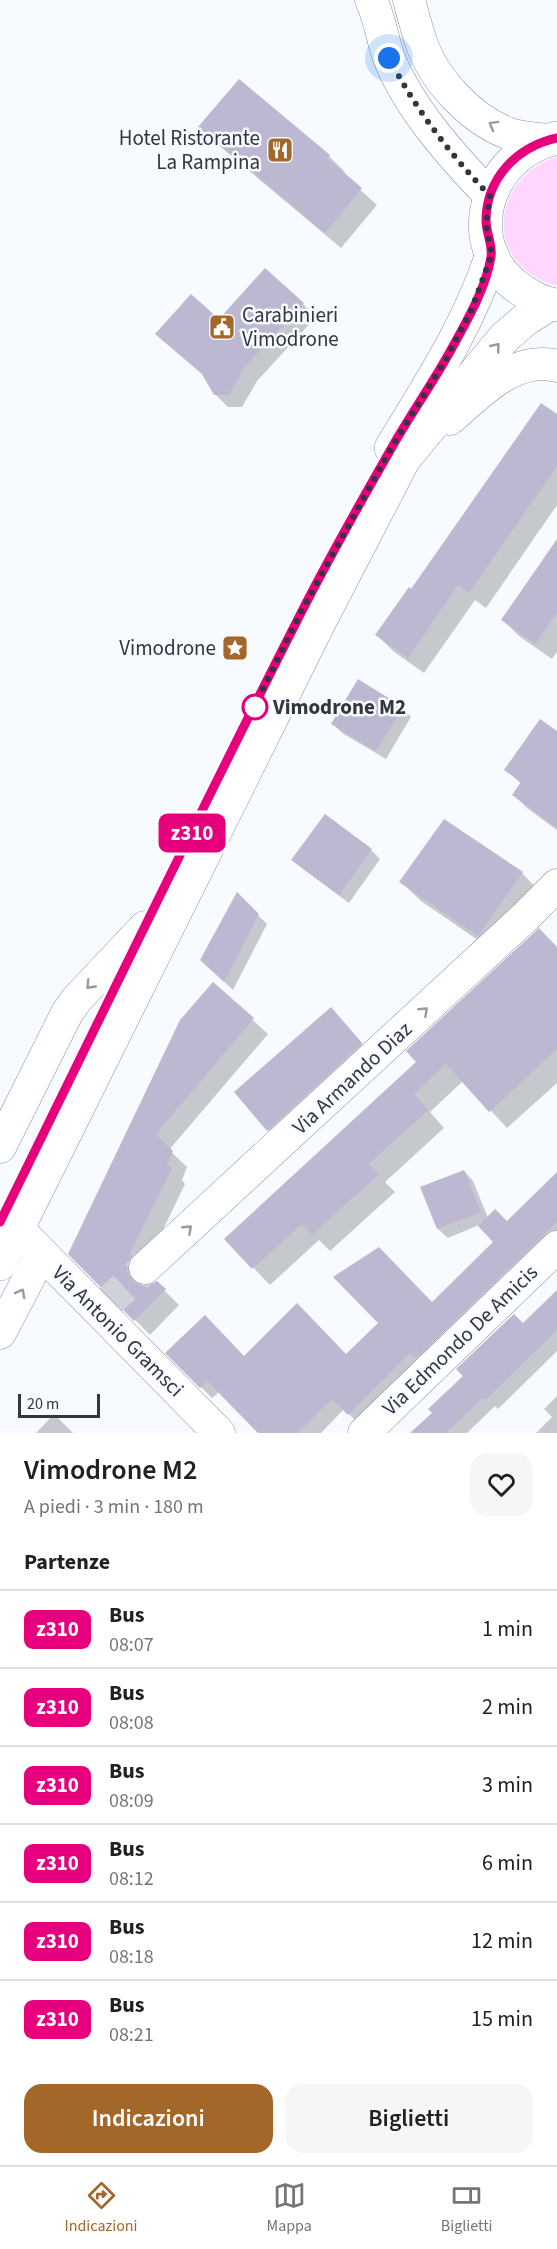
<!DOCTYPE html>
<html lang="it">
<head>
<meta charset="utf-8">
<style>
	:root { --surface:#fff; --page:#f6f6f6; --text:#202124; --muted:#757577; --line:#e0e0e0; --accent:#a3672a }
	body { margin:0; font-family:"Source Sans 3",sans-serif; background:var(--page); color:var(--text); height:100vh; display:flex; flex-direction:column; font-size:22px; white-space:nowrap }
	* { box-sizing:border-box; margin:0 }
	p { font-size:20px; color:var(--muted) }
	.icon { flex:none; width:33px; height:33px; fill:none; stroke:currentColor; stroke-width:2; stroke-linecap:round; stroke-linejoin:round }
	.map { position:relative; height:1433px; overflow:hidden }
	.panel { display:flex; flex-direction:column; background:var(--surface); flex:1 }
	.panel>* { flex:none }
	.badge { padding:0 12px; border-radius:9px; font-size:21px; line-height:39px }
	.scale { position:absolute; left:18px; bottom:15px; width:82px; box-sizing:border-box; padding-left:6px; border:3px solid #31363f; border-top:0; font-size:16px; line-height:21px; white-space:nowrap; color:#31363f; -webkit-text-stroke:4px #f7faff; paint-order:stroke }
	.you { position:absolute; width:30px; height:30px; margin:-15px; border:4px solid #fff; border-radius:50%; background:#1a73e8; box-shadow:0 0 0 9px #1a73e833 }
	.map>.badge { position:absolute; translate:-50% -50%; box-shadow:0 0 0 3px #fff }
	h2 { padding:0 24px; font-size:22px; line-height:54px }
	.round { display:grid; place-items:center; flex:none; width:63px; height:63px; border-radius:18px; background:var(--page) }
	.head { display:flex; align-items:center; justify-content:space-between; height:102px; padding:0 24px }
	h1 { font-size:28px; font-weight:600; line-height:45px }
	.action { display:flex; gap:12px; margin-top:auto; padding:12px 24px }
	.action a { flex:1; height:69px; border-radius:18px; background:var(--accent); color:#fff; font-size:24px; font-weight:600; line-height:69px; text-align:center }
	.action a+a { background:var(--page); color:var(--text) }
	ul { padding:0; list-style:none }
	li { display:flex; align-items:center; gap:18px; height:78px; padding:0 24px; border-top:2px solid var(--line) }
	li div { flex:1 }
	li b { display:block; font-size:22px }
	li em { font-style:normal }
	li .badge { min-width:66px; font-weight:700; text-align:center }
	.menu { display:flex; justify-content:space-around; align-items:center; height:84px; border-top:2px solid var(--line); background:var(--surface); font-size:16px; color:var(--muted) }
	.menu a { display:grid; justify-items:center; gap:3px }
	.menu .on { color:var(--accent) }
	.map>svg:first-child { display:block }
	.green { fill:#fed6fe }
	.shadow { fill:#0003 }
	.building { fill:#bdb8d1 }
	.lines { fill:none; stroke-linecap:round; stroke-linejoin:round }
	.minor-tunnel { stroke:#cfd3d9; stroke-width:32; stroke-dasharray:32 16; stroke-linecap:butt }
	.minor-casing { stroke:#8692a8; stroke-width:33 }
	.major-casing { stroke:#8692a8; stroke-width:34 }
	.minor { stroke:#fff; stroke-width:32 }
	.major { stroke:#fff; stroke-width:33 }
	.oneway { stroke:#989a9f }
	.line-casing { stroke:#fff; stroke-width:14 }
	.line { stroke:#e6007e; stroke-width:9 }
	.walk { stroke:#31363f; stroke-width:6; stroke-dasharray:0 10.8 }
	.stop-dot { fill:#fff; stroke:#e6007e; stroke-width:3 }
	.labels { text-anchor:middle; dominant-baseline:central; stroke-width:5; stroke-linejoin:round; paint-order:stroke }
	.poi-label { font-size:21px; fill:#31363f; stroke:#f7faff; text-anchor:end }
	.stop-label { font-size:21px; font-weight:bold; fill:#31363f; stroke:#f7faff; text-anchor:start }
	.street-label { font-size:21px; fill:#31363f; stroke:#f7faff }
</style>
</head>
<body>
<div class="map">
<svg width="557" height="1433" viewBox="0 0 557 1433">
	<rect width="100%" height="100%" fill="#f7faff"/>
	<path class="green" d="M557,157V285C546,284 537,278 528,272C482,236 506,171 557,157Z"/>
	<g class="shadow">
		<path d="M200,127L329,156L345,172L343,174L377,205L341,248L216,143Z"/>
		<path d="M303,304L316,317L257,381L242,407H228L215,394L206,377L157,334Z"/>
		<path d="M557,416V505L486,608L475,600L424,673L393,651L377,635Z"/>
		<path d="M557,542V652L552,659L519,636L503,620Z"/>
		<path d="M402,708L411,717L386,759L342,733L333,724Z"/>
		<path d="M557,733V830L527,808L514,795L522,785L506,769Z"/>
		<path d="M371,850L380,859L349,903L303,869L293,860Z"/>
		<path d="M522,873L541,893L498,954L421,901L401,882Z"/>
		<path d="M237,895L267,924L233,990L211,969Z"/>
		<path d="M557,948V1083L507,1128L463,1081L430,1112L444,1128L385,1182L395,1192L330,1251L319,1240L270,1285L226,1239Z"/>
		<path d="M214,985L268,1034L169,1150L187,1167L182,1180L185,1184L144,1269L142,1287H149L157,1283L179,1305L150,1335L70,1254Z"/>
		<path d="M331,1009L374,1057L281,1143L268,1130Z"/>
		<path d="M464,1171L473,1181L488,1218L507,1223L557,1185V1244L360,1425L344,1409L321,1433H260L219,1392L212,1398L167,1353L244,1358L346,1356L433,1304L496,1242L479,1225L448,1238L438,1229L422,1188Z"/>
		<path d="M557,1293V1351L498,1409L495,1406L467,1433H413Z"/>
		<path d="M557,1396V1433H536L552,1417L544,1409Z"/>
		<path d="M54,1414L73,1433H36Z"/>
	</g>
	<g class="building">
		<path d="M239,79L330,155L327,158L362,188L325,233L198,127Z"/>
		<path d="M265,268L304,303L244,368L229,395H214L202,374L155,334L191,294L219,319Z"/>
		<path d="M541,403L557,414V466L469,593L458,585L408,658L375,635L409,587L411,589Z"/>
		<path d="M557,539V613L535,644L501,620Z"/>
		<path d="M358,679L403,707L376,751L331,724Z"/>
		<path d="M540,719L557,731V828L512,795L521,782L504,770Z"/>
		<path d="M325,814L372,849L339,895L291,860Z"/>
		<path d="M444,819L523,872L478,936L399,882Z"/>
		<path d="M237,892L259,914L224,982L200,960Z"/>
		<path d="M539,928L557,947V1049L489,1112L446,1064L414,1094L428,1110L369,1164L379,1174L312,1235L302,1224L252,1269L224,1239L416,1062L406,1051Z"/>
		<path d="M213,982L254,1018L156,1134L173,1151L167,1165L172,1168L130,1253L132,1256L128,1263L127,1271L131,1280L139,1285L148,1286L157,1281L166,1289L134,1321L68,1254L180,1020Z"/>
		<path d="M331,1007L362,1043L267,1131L234,1092Z"/>
		<path d="M464,1170L481,1212L437,1229L420,1187Z"/>
		<path d="M557,1172V1222L416,1358L410,1353L348,1415L332,1399L297,1433H258L207,1381L200,1388L165,1353L205,1315L244,1356L297,1303L346,1354L378,1323L333,1277L379,1247L432,1302L493,1242L478,1226L495,1209L507,1221Z"/>
		<path d="M557,1290V1330L486,1400L483,1397L446,1433H410L432,1413L428,1409L463,1376L456,1369L514,1314L523,1323Z"/>
	</g>
	<g class="lines">
		<path class="minor-tunnel" d="M101,1309L145,1268"/>
		<defs>
			<g id="minor">
				<path d="M371,0C380,18 382,39 389,58C410,110 452,156 490,196"/>
				<path d="M409,0C413,15 417,30 422,45C436,82 470,118 507,133C520,138 535,138 548,140"/>
				<path d="M450,419C479,394 514,355 557,366"/>
				<path d="M0,1147L67,1013L77,999L145,927"/>
				<path d="M18,1229L219,1433"/>
				<path d="M145,1268L524,918L557,885"/>
				<path d="M0,1333L42,1253"/>
				<path d="M364,1433L557,1247"/>
			</g>
			<g id="major">
				<path d="M557,138C484,153 457,249 523,291C533,298 545,304 557,305"/>
				<path d="M391,448C429,385 469,325 492,254"/>
				<path d="M0,1264L319,623L404,459L504,338L526,319L550,304"/>
			</g>
		</defs>
		<use href="#minor" class="minor-casing"/>
		<use href="#major" class="major-casing"/>
		<use href="#minor" class="minor"/>
		<use href="#major" class="major"/>
	</g>
	<defs><path id="oneway-chevron" d="M-2-3.5L2.5 0L-2 3.5" fill="none" stroke-width="1.6" stroke-linecap="round" stroke-linejoin="round" transform="scale(1.5)"/></defs>
	<g class="oneway">
		<use href="#oneway-chevron" transform="translate(493 125) rotate(-151)"/>
		<use href="#oneway-chevron" transform="translate(496 347) rotate(-51)"/>
		<use href="#oneway-chevron" transform="translate(90 985) rotate(134)"/>
		<use href="#oneway-chevron" transform="translate(424 1011) rotate(-43)"/>
		<use href="#oneway-chevron" transform="translate(188 1229) rotate(-43)"/>
		<use href="#oneway-chevron" transform="translate(21 1293) rotate(-62)"/>
	</g>
	<g class="lines">
		<defs>
			<path id="line" d="M0,1222C100,1019 198,815 301,613C329,558 360,503 391,449C410,415 433,383 452,348C467,321 486,288 491,257C493,246 486,232 486,221C486,178 517,147 557,138"/>
		</defs>
		<use href="#line" class="line-casing"/>
		<use href="#line" class="line"/>
		<path class="walk" d="M255,707L249,717L301,612L340,541L390,450L446,359L471,311L492,254L486,225L490,196C450,154 416,110 389,58"/>
	</g>
	<defs>
		<symbol id="restaurant-square" viewBox="-11 -11 22 22"><rect x="-9" y="-9" width="18" height="18" rx="4" fill="#a3672a" stroke="#f7faff"/><path d="M-5-6h1v4h1v-4h1v4h1v-4h1v5L-1.5 .5V6h-2V.5L-5-1ZM5-6V6H3V1.5H1.5Q1.5-4 5-6Z" fill="#fff"/></symbol>
		<symbol id="civic-square" viewBox="-11 -11 22 22"><rect x="-9" y="-9" width="18" height="18" rx="4" fill="#a3672a" stroke="#f7faff"/><path d="M-.6-6.5H3V-4.5H.6V-3L4-1V1h2V6H-6V1h2V-1L-.6-3ZM-1.2 2.5V6h2.4V2.5Z" fill="#fff"/></symbol>
		<symbol id="sight-square" viewBox="-11 -11 22 22"><rect x="-9" y="-9" width="18" height="18" rx="4" fill="#a3672a" stroke="#f7faff"/><path d="M0-6L1.8-2.2L6-1.7L2.9 1.2L3.7 5.4L0 3.3L-3.7 5.4L-2.9 1.2L-6-1.7L-1.8-2.2Z" fill="#fff"/></symbol>
	</defs>
	<g fill-rule="evenodd">
		<use href="#restaurant-square" x="265" y="135" width="30" height="30"/>
		<use href="#civic-square" x="207" y="312" width="30" height="30"/>
		<use href="#sight-square" x="220" y="633" width="30" height="30"/>
	</g>
	<circle class="stop-dot" cx="255" cy="707" r="12"/>
	<g class="labels">
		<g class="poi-label">
			<text x="260" y="138">Hotel Ristorante<tspan x="260" dy="24">La Rampina</tspan></text>
			<text x="242" y="315" text-anchor="start">Carabinieri<tspan x="242" dy="24">Vimodrone</tspan></text>
			<text x="216" y="648">Vimodrone</text>
		</g>
		<g class="stop-label">
			<text x="273" y="707">Vimodrone M2</text>
		</g>
		<g class="street-label">
			<text transform="translate(352 1078) rotate(-43)">Via Armando Diaz</text>
			<text transform="translate(118 1331) rotate(45)">Via Antonio Gramsci</text>
			<text transform="translate(460 1340) rotate(-44)">Via Edmondo De Amicis</text>
		</g>
	</g>
</svg>
<div class="scale">20 m</div>
<div class="you" style="left:389px;top:58px"></div>
<b class="badge" style="left:192px;top:833px;background:#e6007e;color:#fff">z310</b>
</div>
<section class="panel">
<div class="head"><div><h1>Vimodrone M2</h1><p>A piedi · 3 min · 180 m</p></div><a class="round"><svg class="icon" aria-label="heart" viewBox="0 0 24 24"><path d="M12 20l-8-8c-3-5 5-10 8-4 3-6 11-1 8 4z"/></svg></a></div>
<h2>Partenze</h2>
<ul>
<li><span class="badge" style="background:#e6007e;color:#fff">z310</span><div><b>Bus</b><p>08:07</p></div><em>1 min</em></li>
<li><span class="badge" style="background:#e6007e;color:#fff">z310</span><div><b>Bus</b><p>08:08</p></div><em>2 min</em></li>
<li><span class="badge" style="background:#e6007e;color:#fff">z310</span><div><b>Bus</b><p>08:09</p></div><em>3 min</em></li>
<li><span class="badge" style="background:#e6007e;color:#fff">z310</span><div><b>Bus</b><p>08:12</p></div><em>6 min</em></li>
<li><span class="badge" style="background:#e6007e;color:#fff">z310</span><div><b>Bus</b><p>08:18</p></div><em>12 min</em></li>
<li><span class="badge" style="background:#e6007e;color:#fff">z310</span><div><b>Bus</b><p>08:21</p></div><em>15 min</em></li>
</ul>
<div class="action"><a>Indicazioni</a><a>Biglietti</a></div>
</section>
<nav class="menu">
<a class="on"><svg class="icon" aria-label="directions" viewBox="0 0 24 24"><path d="M12 3l9 9-9 9-9-9zM9 14v-3h6M13 9l2 2-2 2"/></svg>Indicazioni</a>
<a><svg class="icon" aria-label="map" viewBox="0 0 24 24"><path d="M3 6l6-2 6 2 6-2v14l-6 2-6-2-6 2zM9 4v14M15 6v14"/></svg>Mappa</a>
<a><svg class="icon" aria-label="tickets" viewBox="0 0 24 24"><path d="M3 7h18v10H3zM15 7v10"/></svg>Biglietti</a>
</nav>
</body>
</html>
